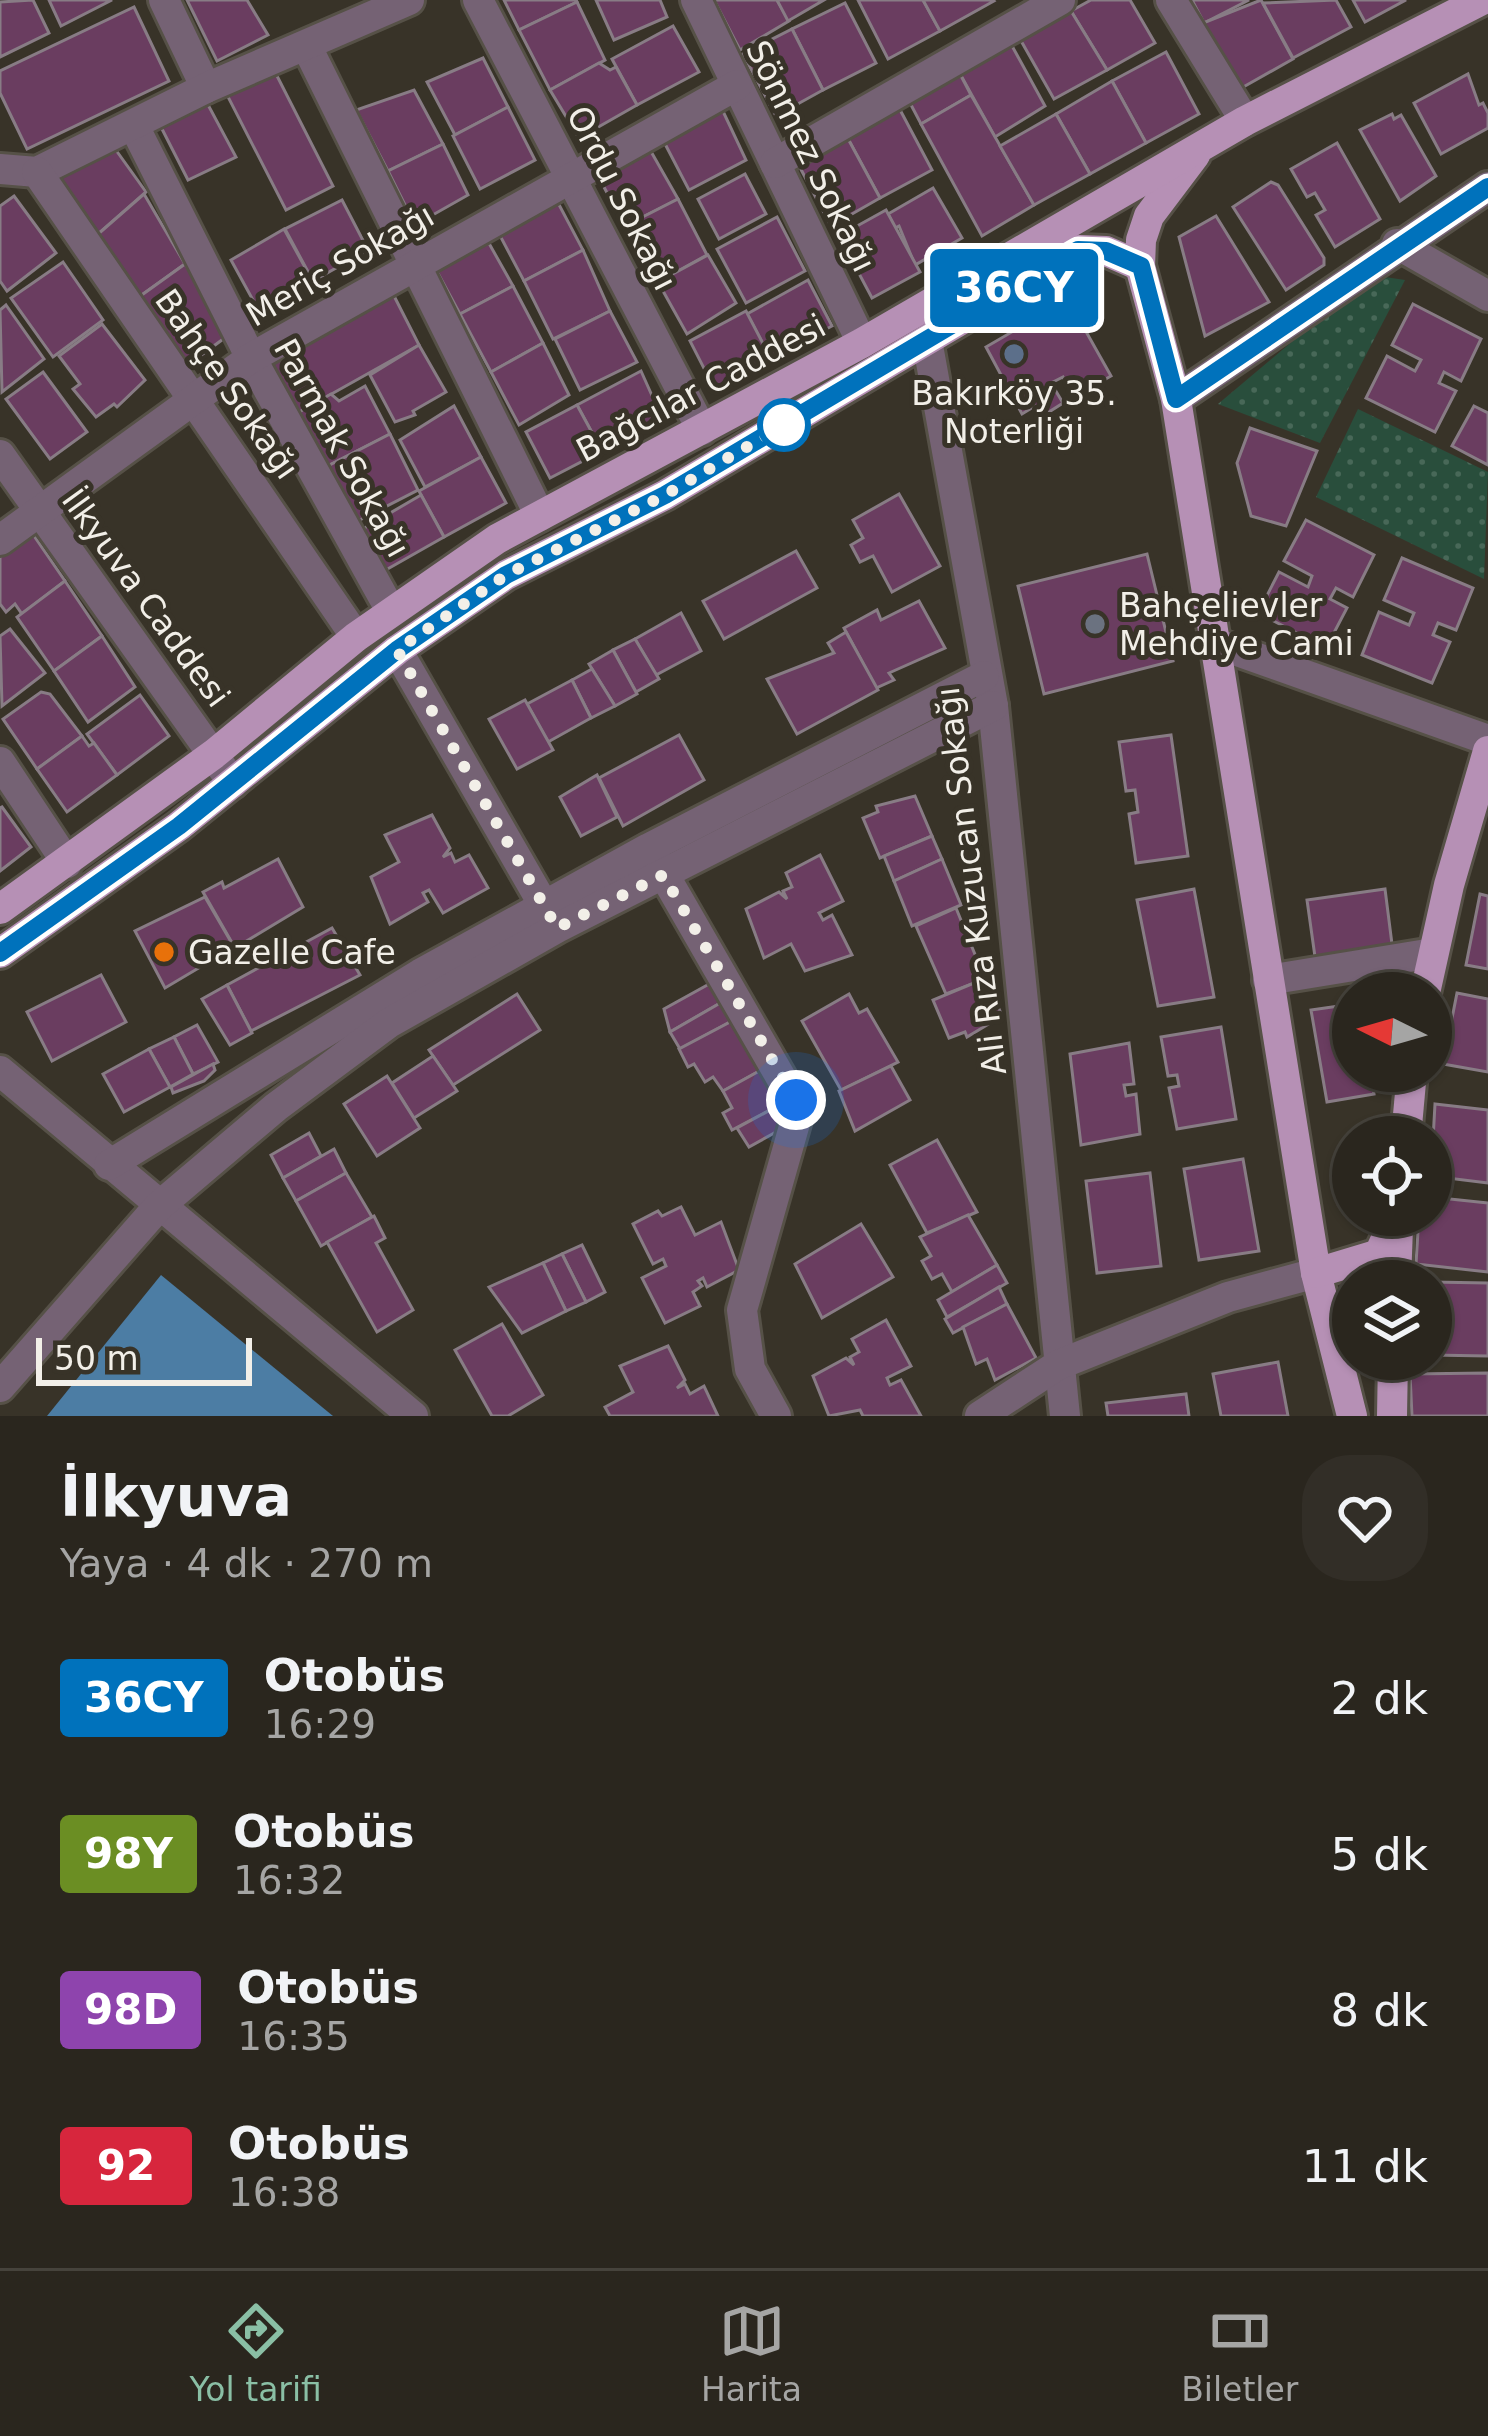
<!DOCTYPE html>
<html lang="tr">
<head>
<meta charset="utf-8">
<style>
	:root { --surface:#2a261e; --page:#322e27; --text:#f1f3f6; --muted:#a5a5a4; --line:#46433c; --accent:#8abfa5 }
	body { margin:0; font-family:"DejaVu Sans",sans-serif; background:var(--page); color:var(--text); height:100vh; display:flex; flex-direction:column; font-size:45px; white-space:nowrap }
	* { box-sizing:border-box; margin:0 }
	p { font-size:39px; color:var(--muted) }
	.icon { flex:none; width:66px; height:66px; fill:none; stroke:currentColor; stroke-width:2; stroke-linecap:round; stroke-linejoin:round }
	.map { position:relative; height:1416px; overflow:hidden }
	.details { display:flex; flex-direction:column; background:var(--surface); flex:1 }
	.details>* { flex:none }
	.badge { padding:0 24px; border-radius:9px; font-size:42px; line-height:78px }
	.needle { width:78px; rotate:275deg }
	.controls { position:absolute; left:1332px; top:972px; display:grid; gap:24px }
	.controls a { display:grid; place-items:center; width:120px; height:120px; border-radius:50%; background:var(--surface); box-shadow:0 3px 9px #0004,0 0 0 3px var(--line); font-size:60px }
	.scale { position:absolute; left:36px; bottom:30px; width:216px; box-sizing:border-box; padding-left:12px; border:6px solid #f2efe8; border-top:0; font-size:33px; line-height:42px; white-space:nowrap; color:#f2efe8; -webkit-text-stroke:9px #383328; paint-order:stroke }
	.you { position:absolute; width:60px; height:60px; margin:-30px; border:9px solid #fff; border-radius:50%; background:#1a73e8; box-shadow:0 0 0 18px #1a73e833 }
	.map>.badge { position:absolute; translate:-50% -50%; box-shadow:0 0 0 6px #fff }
	.round { display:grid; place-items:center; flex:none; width:126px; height:126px; border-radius:48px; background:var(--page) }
	.head { display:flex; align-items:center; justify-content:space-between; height:204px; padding:0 60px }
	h1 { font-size:57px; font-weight:800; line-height:90px }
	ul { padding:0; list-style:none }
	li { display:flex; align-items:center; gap:36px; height:156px; padding:0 60px }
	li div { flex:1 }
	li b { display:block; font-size:45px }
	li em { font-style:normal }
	li .badge { min-width:132px; font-weight:700; text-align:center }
	.menu { display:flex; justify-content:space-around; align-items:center; height:168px; border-top:3px solid var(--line); background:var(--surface); font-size:33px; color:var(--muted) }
	.menu a { display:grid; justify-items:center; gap:6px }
	.menu .current { color:var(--accent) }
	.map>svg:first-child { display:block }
	.grass { fill:url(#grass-dots) }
	.water { fill:#4c7da4 }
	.building { fill:#6a3d60; stroke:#887c85; stroke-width:3 }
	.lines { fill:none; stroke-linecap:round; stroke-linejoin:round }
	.minor-casing { stroke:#565147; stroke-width:36 }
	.major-casing { stroke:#565147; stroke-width:36 }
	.minor { stroke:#756274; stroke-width:30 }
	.major { stroke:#b690b5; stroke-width:30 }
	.line-casing { stroke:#fff; stroke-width:27 }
	.line { stroke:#0072bc; stroke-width:18 }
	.walk { stroke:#f2efe8; stroke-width:12; stroke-dasharray:0 21.6 }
	.service-dot { fill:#5c6f8a; stroke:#383328; stroke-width:4.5 }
	.stop-dot { fill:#fff; stroke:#0072bc; stroke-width:6 }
	.worship-dot { fill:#6b7280; stroke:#383328; stroke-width:4.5 }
	.food-dot { fill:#e8710a; stroke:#383328; stroke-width:4.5 }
	.labels { text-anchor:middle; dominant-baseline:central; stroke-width:10; stroke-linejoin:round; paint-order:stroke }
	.street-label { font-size:33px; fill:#f2efe8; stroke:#383328 }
	.poi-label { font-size:33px; fill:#f2efe8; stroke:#383328; text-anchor:start }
</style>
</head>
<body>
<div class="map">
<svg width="1488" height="1416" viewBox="0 0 1488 1416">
	<defs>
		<pattern id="grass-dots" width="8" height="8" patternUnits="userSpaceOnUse" patternTransform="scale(3)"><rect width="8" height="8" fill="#294e3c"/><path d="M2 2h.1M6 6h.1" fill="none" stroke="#486858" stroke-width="1.8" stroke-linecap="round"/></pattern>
	</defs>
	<rect width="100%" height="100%" fill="#383328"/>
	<g class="grass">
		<path d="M1371,275L1405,280L1320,443L1218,404Z"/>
		<path d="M1358,409L1488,472L1484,579L1316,497Z"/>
	</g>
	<path class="water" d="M161,1275L333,1416H47Z"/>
	<g class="building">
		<path d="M33,0L49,33L0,57V2Z"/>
		<path d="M49,0H112L61,26Z"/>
		<path d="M187,0H247L268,35L217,61Z"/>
		<path d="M504,0H576L577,2L519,30Z"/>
		<path d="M596,0H660L667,17L614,40Z"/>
		<path d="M714,0H777L789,21L740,50Z"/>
		<path d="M777,0H824L788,21Z"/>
		<path d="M858,0H923L940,31L888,59Z"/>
		<path d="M923,0H993L994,1L940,31Z"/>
		<path d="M1091,0H1130L1155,43L1107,70L1071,11Z"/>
		<path d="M1192,0H1249L1204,23Z"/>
		<path d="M1261,0L1293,59L1238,90L1203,23Z"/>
		<path d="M1336,0L1351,27L1293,58L1263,3Z"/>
		<path d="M1353,0H1406L1365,22Z"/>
		<path d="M577,2L605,60L550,90L519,30Z"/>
		<path d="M845,3L876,63L823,90L792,29Z"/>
		<path d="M134,7L169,81L27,149L0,93V71Z"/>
		<path d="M1071,11L1107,70L1054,99L1020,39Z"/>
		<path d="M673,26L699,72L637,105L612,59Z"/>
		<path d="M792,29L823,90L776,116L743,54Z"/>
		<path d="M1011,44L1045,106L995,137L959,72Z"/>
		<path d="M1166,52L1199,114L1146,143L1112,81Z"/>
		<path d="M483,58L508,107L455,135L427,82Z"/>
		<path d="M599,63L610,70L616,67L637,105L579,138L550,90Z"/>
		<path d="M272,66L333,186L286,210L224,89Z"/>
		<path d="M959,72L971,95L921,124L909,101Z"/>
		<path d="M1468,74L1479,105L1483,103L1488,113V128L1441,154L1414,103Z"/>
		<path d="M1112,81L1146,143L1090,174L1056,114Z"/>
		<path d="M414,90L443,144L388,171L356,110Z"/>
		<path d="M971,95L1034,205L982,236L921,124Z"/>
		<path d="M206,101L236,157L188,180L161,127Z"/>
		<path d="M898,106L932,170L880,198L846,135Z"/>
		<path d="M508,107L535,160L480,189L453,136Z"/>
		<path d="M721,107L746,160L689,190L663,140Z"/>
		<path d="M1056,114L1090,174L1034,205L1000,146Z"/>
		<path d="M1392,114L1394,119L1401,115L1436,176L1400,201L1360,130Z"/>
		<path d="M846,135L880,198L831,226L797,162Z"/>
		<path d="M1337,143L1380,219L1335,247L1316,215L1325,210L1315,193L1307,197L1291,169Z"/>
		<path d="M443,144L468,195L415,225L388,171Z"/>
		<path d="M113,146L146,192L97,235L50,175Z"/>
		<path d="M649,148L678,199L625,226L598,176Z"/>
		<path d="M745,174L766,214L719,239L698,199Z"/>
		<path d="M1271,182L1278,185L1324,258V265L1286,290L1233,207Z"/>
		<path d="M933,188L962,238L915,265L899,226L895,228L888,214Z"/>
		<path d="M144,194L185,264L139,297L97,235Z"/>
		<path d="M14,196L56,253L7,291L0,281V206Z"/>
		<path d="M556,199L583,250L524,281L497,230Z"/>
		<path d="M678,199L707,255L658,282L625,226Z"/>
		<path d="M342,200L368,250L313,281L285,229Z"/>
		<path d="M886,210L920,272L872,298L839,236Z"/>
		<path d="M1216,216L1269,302L1205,336L1179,237Z"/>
		<path d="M777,217L805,271L746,303L717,249Z"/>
		<path d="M284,229L312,280L259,311L231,260Z"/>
		<path d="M486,238L513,286L460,314L434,266Z"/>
		<path d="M583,250L610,311L553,339L524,281Z"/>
		<path d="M708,255L736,303L687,334L658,282Z"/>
		<path d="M63,262L103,320L53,357L11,298Z"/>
		<path d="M185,264L230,334L185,367L139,297Z"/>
		<path d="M808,280L832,326L771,359L747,314Z"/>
		<path d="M513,286L543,343L491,372L460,314Z"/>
		<path d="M390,288L419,345L294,415L261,359Z"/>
		<path d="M1077,294L1094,324L1084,328L1111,376L1074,397L1063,377L1051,383L1063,403L1041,417L1035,406L1022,414L986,347Z"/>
		<path d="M1413,304L1481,339L1461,381L1444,372L1439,383L1456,391L1435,432L1366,398L1387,356L1415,371L1421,360L1392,345Z"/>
		<path d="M6,305L44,359L2,392L0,310Z"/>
		<path d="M610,311L637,362L580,390L555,339Z"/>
		<path d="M746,311L771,359L715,390L690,341Z"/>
		<path d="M102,324L145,380L117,407L114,404L96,417L73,389L80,384L59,356Z"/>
		<path d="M543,343L569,395L519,425L491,372Z"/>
		<path d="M419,345L446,392L413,411L415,415L395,422L370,375Z"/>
		<path d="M641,371L662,418L602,451L577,405Z"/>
		<path d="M43,372L87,432L50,459L6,399Z"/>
		<path d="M365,386L390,434L320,470L294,415L331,394L339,401Z"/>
		<path d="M577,405L602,451L550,478L526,432Z"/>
		<path d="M454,406L481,457L425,487L400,440Z"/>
		<path d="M1474,406L1488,413V465L1452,446Z"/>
		<path d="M1250,428L1317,451L1286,526L1251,516L1237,463Z"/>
		<path d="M390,434L418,490L350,525L320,470Z"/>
		<path d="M481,457L506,503L444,537L419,491Z"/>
		<path d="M899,494L940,566L892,592L873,556L860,562L851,545L863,538L853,520Z"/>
		<path d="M421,495L444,537L384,571L361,530Z"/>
		<path d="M1306,520L1374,555L1353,597L1336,588L1330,599L1347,608L1326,648L1258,613L1279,572L1308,587L1312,576L1284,561Z"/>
		<path d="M32,533L65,581L22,614L15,604L6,612L0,604V557Z"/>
		<path d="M796,551L817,588L724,639L703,601Z"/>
		<path d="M1147,554L1173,661L1044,694L1018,586Z"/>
		<path d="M1402,558L1473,588L1456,630L1438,623L1433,635L1450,642L1432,683L1362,655L1379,612L1409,625L1414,613L1384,600Z"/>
		<path d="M65,581L102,636L54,671L17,617Z"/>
		<path d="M919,601L945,648L889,673L894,680L876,688L844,628L877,610L881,620Z"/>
		<path d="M681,613L701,651L656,675L635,639Z"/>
		<path d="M10,629L45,673L2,706L0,636Z"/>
		<path d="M846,632L878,690L797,734L767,679L834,653L828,643Z"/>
		<path d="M102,636L135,687L88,722L54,671Z"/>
		<path d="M635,639L659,679L636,692L613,650Z"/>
		<path d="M613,650L637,694L615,706L589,664Z"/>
		<path d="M592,669L615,706L591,718L572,680Z"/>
		<path d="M572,680L591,718L548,742L527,704Z"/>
		<path d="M41,692L50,694L82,736L37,769L3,719Z"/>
		<path d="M140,695L169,736L117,775L87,734Z"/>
		<path d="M525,700L553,750L517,769L489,719Z"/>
		<path d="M679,735L704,780L623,826L599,778Z"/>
		<path d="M1171,735L1188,856L1136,863L1129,814L1138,812L1135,790L1126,791L1119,742Z"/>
		<path d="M82,736L89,746L94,743L117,775L67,812L37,769Z"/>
		<path d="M597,775L617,817L581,836L560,797Z"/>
		<path d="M915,796L932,836L880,858L863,818L878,812L876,806Z"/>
		<path d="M2,807L31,847L0,871V808Z"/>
		<path d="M432,815L450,848L443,857L451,853L455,862L469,855L488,888L443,913L429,890L423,893L428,902L390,924L371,877L399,862L385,835Z"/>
		<path d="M932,836L942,859L894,881L884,856Z"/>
		<path d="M820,855L843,901L819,913L823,920L832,915L852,955L805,971L791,944L764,958L746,909L779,892L787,899L783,891L792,887L786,873Z"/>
		<path d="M278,859L303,907L235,948L203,892L222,882L224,888Z"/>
		<path d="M942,859L961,905L912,926L894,881Z"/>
		<path d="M1194,889L1214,997L1158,1006L1137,900Z"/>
		<path d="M1385,889L1393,952L1316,964L1307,900Z"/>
		<path d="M1480,894L1488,896V969L1466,965Z"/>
		<path d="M205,897L234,947L165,988L135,931Z"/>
		<path d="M956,908L985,979L946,994L916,926Z"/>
		<path d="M332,928L360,975L251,1031L227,985Z"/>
		<path d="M101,975L126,1022L52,1061L27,1012Z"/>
		<path d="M986,978L1002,1016L967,1037L965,1032L949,1038L933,1000Z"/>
		<path d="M711,983L722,1002L670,1032L664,1009Z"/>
		<path d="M227,985L252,1033L230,1045L202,999Z"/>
		<path d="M1457,993L1488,999V1072L1443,1064Z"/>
		<path d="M517,994L540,1030L453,1085L429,1050Z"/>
		<path d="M849,994L859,1013L867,1009L898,1062L841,1090L802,1021Z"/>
		<path d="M722,1002L732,1021L680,1049L670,1032Z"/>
		<path d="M1353,1004V1071H1370L1374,1094L1327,1102L1311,1010Z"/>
		<path d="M732,1021L763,1069L723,1091L713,1077L705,1082L694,1064L688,1067L679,1049Z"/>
		<path d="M197,1025L218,1062L193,1074L174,1037Z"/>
		<path d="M1221,1027L1236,1119L1177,1129L1169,1088L1179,1086L1177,1075L1168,1076L1161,1037Z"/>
		<path d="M174,1037L193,1074L170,1087L149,1049Z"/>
		<path d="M1129,1043L1134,1084L1124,1085L1126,1096L1136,1094L1140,1134L1081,1145L1070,1054Z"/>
		<path d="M149,1049L170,1087L124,1112L103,1074Z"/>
		<path d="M433,1056L457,1091L414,1118L392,1083Z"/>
		<path d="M213,1064L215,1070L204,1081L173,1093L171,1087Z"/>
		<path d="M891,1066L910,1100L855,1131L839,1091Z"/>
		<path d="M763,1069L785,1102L732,1130L723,1113L732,1108L723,1091Z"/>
		<path d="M387,1076L420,1128L377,1156L344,1104Z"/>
		<path d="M785,1102L796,1121L749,1147L737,1128Z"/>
		<path d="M1435,1104L1488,1110V1183L1431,1176Z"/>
		<path d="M309,1133L321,1156L283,1178L271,1155Z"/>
		<path d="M937,1140L977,1212L927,1233L890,1165Z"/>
		<path d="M334,1149L346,1173L296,1201L283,1178Z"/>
		<path d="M1243,1159L1259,1251L1199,1260L1184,1169Z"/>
		<path d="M346,1173L372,1217L321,1246L296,1201Z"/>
		<path d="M1150,1173L1161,1266L1097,1273L1086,1181Z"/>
		<path d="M1431,1197L1488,1203V1272L1416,1264L1419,1215H1431Z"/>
		<path d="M681,1207L695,1235L721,1222L739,1270L707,1287L703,1278L698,1281L702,1286L693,1292L700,1306L665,1323L642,1278L666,1266L663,1259L653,1264L633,1224L658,1211L662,1216Z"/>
		<path d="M968,1215L997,1265L952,1292L942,1274L932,1279L922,1261L931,1256L920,1237Z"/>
		<path d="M374,1216L385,1238L376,1243L413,1310L377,1332L327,1242Z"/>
		<path d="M861,1224L893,1277L822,1318L795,1264Z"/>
		<path d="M582,1245L605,1292L586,1302L562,1254Z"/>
		<path d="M562,1254L586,1302L566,1311L543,1263Z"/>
		<path d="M543,1263L566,1311L522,1333L489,1287Z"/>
		<path d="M997,1265L1007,1283L947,1317L938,1300Z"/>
		<path d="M1431,1282L1488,1283V1356L1431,1355Z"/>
		<path d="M999,1287L1007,1304L953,1333L945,1319Z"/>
		<path d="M1007,1304L1036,1358L995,1380L987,1359L976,1364L963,1327Z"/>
		<path d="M886,1320L911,1366L887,1378L890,1385L901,1380L921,1416H863L860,1410L829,1416L813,1376L846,1358L854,1365L850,1357L859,1352L852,1339Z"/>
		<path d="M502,1324L543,1395L508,1416H492L455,1350Z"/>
		<path d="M668,1346L685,1380L677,1388L685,1384L690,1394L704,1386L718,1416H610L605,1407L633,1392L620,1366Z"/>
		<path d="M1278,1362L1288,1416H1221L1213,1374Z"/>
		<path d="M1488,1373V1416H1412L1410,1374Z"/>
		<path d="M1186,1394L1189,1416H1108L1106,1403Z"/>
	</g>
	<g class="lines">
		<defs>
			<g id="minor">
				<path d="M164,0L206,88"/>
				<path d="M478,0L702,430"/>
				<path d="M696,0L862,343"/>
				<path d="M1171,0L1245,121"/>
				<path d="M307,47L540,516"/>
				<path d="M134,126L251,358L391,611"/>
				<path d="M775,163L1060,0"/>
				<path d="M0,169L37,172L206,88L409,0"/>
				<path d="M37,172L356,637"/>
				<path d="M1397,244L1488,296"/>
				<path d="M927,340L993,706L1065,1416"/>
				<path d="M1176,399L1488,187"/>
				<path d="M0,455L233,783"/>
				<path d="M0,540L251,358L737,85"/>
				<path d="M1215,643L1488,740"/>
				<path d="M397,650L554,923"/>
				<path d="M0,762L67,863"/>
				<path d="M655,859L799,1109L742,1310L750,1369L776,1416"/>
				<path d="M1268,980L1433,953"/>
				<path d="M0,1071L413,1416"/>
				<path d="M109,1165L420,974L649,848L984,676"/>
				<path d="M0,1387L158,1207L276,1107L389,1023L557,928L993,706"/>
				<path d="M980,1416L1058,1365L1228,1297L1316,1273"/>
			</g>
			<g id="major">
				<path d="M1195,155L1149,216L1141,240L1140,266L1176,399L1316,1273L1352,1416"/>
				<path d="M0,909L214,754L356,637L497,539L862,343L1245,121L1482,0"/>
				<path d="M0,953L179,826L397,650L506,575L665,495L1079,250L1106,251L1140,266"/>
				<path d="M1425,993L1449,885L1488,751"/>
				<path d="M1406,1137L1412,1071"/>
				<path d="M1316,1273L1379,1254L1397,1215"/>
				<path d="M1396,1281L1398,1227"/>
				<path d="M1392,1416L1393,1359"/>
			</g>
		</defs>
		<use href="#minor" class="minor-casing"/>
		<use href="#major" class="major-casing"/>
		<use href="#minor" class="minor"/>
		<use href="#major" class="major"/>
	</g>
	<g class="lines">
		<defs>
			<path id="line" d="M0,953L179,826L397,650L506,575L665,495L1078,250L1106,251L1141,266L1176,399L1488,187"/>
		</defs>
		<use href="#line" class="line-casing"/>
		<use href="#line" class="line"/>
		<path class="walk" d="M784,425L665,495L506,575L397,650L557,928L663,875L796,1100"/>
	</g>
	<circle class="service-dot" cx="1014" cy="354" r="12"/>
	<circle class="stop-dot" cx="784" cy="425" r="24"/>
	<circle class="worship-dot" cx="1095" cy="624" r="12"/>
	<circle class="food-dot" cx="164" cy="952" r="12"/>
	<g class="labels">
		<g class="street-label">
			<text transform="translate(811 156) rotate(64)">Sönmez Sokağı</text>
			<text transform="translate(622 198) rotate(63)">Ordu Sokağı</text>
			<text transform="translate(340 265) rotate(-30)">Meriç Sokağı</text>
			<text transform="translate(227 384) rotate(55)">Bahçe Sokağı</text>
			<text transform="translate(701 388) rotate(-28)">Bağcılar Caddesi</text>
			<text transform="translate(342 448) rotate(61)">Parmak Sokağı</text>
			<text transform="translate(146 598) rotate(54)">İlkyuva Caddesi</text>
			<text transform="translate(971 881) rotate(-97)">Ali Rıza Kuzucan Sokağı</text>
		</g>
		<g class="poi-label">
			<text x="1014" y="393" text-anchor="middle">Bakırköy 35.<tspan x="1014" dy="38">Noterliği</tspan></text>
			<text x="1119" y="605">Bahçelievler<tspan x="1119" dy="38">Mehdiye Cami</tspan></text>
			<text x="188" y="952">Gazelle Cafe</text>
		</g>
	</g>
</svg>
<div class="controls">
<a><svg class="needle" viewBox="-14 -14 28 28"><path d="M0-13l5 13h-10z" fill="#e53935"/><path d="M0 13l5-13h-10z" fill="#a5a5a4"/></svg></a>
<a><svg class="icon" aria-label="locate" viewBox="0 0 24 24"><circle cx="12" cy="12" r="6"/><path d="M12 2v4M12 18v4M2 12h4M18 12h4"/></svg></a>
<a><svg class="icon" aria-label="layers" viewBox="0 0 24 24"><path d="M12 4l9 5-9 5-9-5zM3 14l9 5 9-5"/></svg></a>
</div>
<div class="scale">50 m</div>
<div class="you" style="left:796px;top:1100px"></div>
<b class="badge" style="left:1014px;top:288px;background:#0072bc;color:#fff">36CY</b>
</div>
<section class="details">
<div class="head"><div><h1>İlkyuva</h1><p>Yaya · 4 dk · 270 m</p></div><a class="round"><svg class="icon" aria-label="heart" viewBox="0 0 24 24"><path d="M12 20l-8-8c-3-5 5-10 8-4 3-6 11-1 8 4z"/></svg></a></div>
<ul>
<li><span class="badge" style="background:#0072bc;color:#fff">36CY</span><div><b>Otobüs</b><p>16:29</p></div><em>2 dk</em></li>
<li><span class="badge" style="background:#6b8e23;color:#fff">98Y</span><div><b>Otobüs</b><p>16:32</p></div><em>5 dk</em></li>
<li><span class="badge" style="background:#8e44ad;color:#fff">98D</span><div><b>Otobüs</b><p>16:35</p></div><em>8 dk</em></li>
<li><span class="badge" style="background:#d7263d;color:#fff">92</span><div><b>Otobüs</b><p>16:38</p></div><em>11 dk</em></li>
</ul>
</section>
<nav class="menu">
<a class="current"><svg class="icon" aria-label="directions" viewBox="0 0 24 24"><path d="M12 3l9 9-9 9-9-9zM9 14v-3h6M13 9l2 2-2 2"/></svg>Yol tarifi</a>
<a><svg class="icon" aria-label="map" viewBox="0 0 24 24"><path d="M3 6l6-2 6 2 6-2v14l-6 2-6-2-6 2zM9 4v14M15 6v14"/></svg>Harita</a>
<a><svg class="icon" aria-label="tickets" viewBox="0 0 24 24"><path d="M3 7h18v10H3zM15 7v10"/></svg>Biletler</a>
</nav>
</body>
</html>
